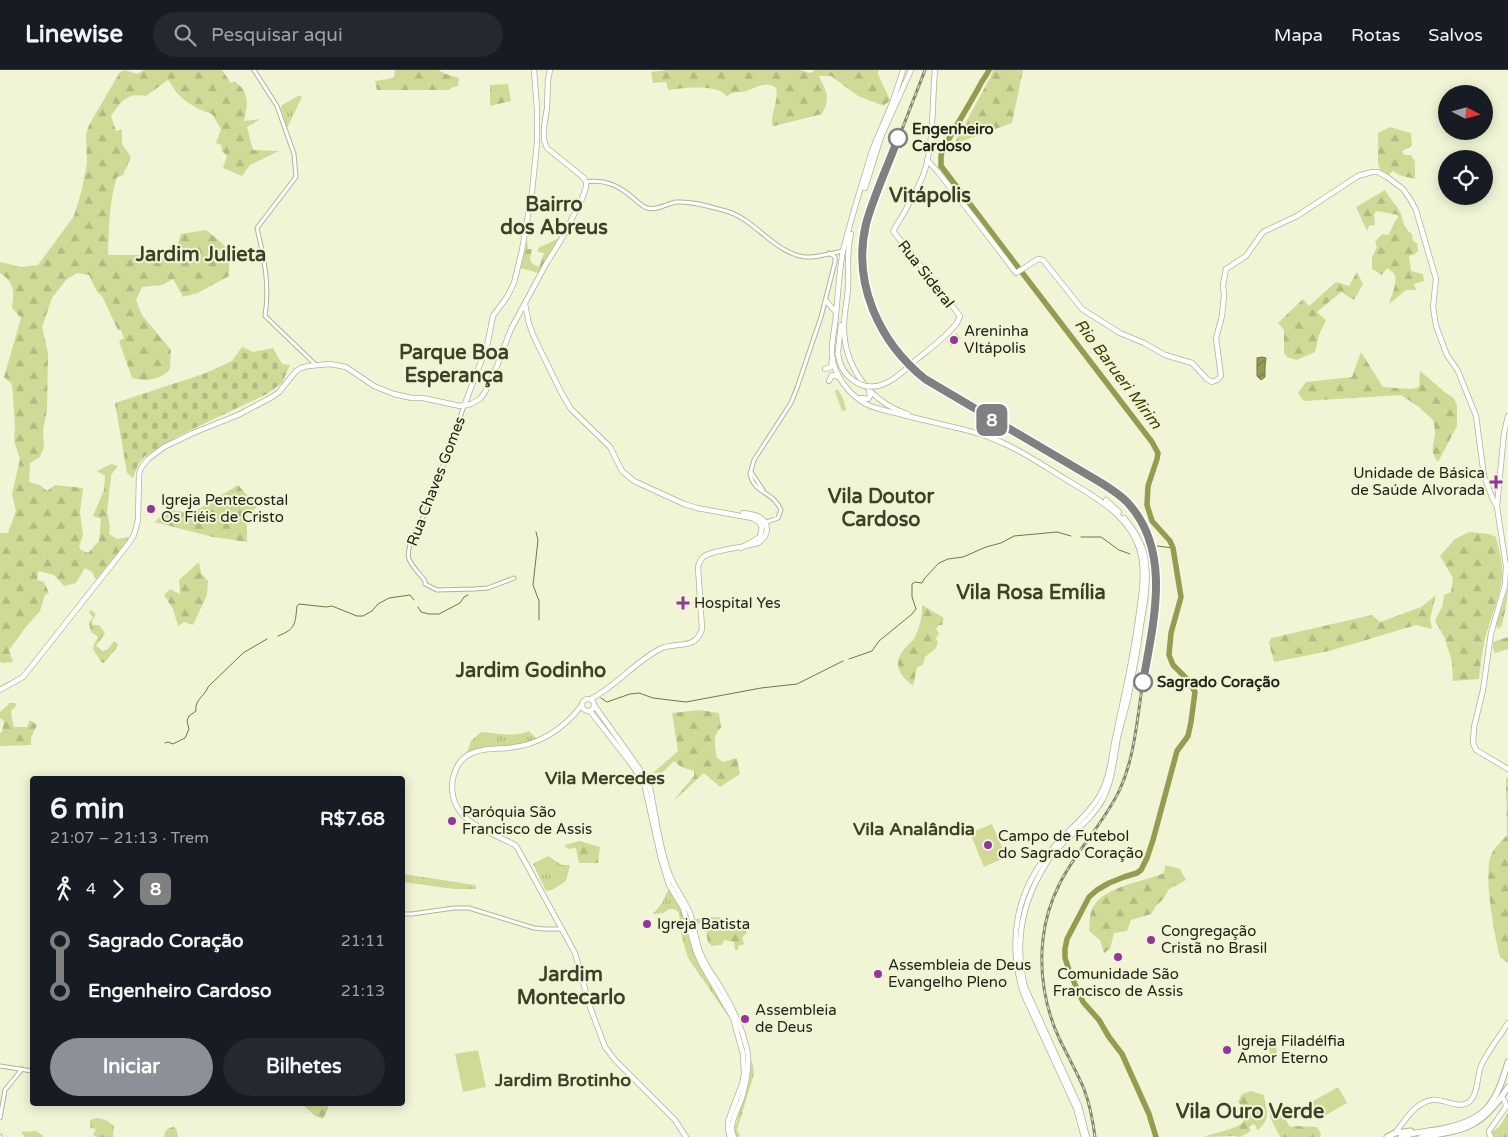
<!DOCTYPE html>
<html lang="pt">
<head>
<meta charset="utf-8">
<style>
	:root { --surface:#171b24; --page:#242831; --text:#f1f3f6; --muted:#9ea1a6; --line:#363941; --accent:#8c9099 }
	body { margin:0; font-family:"Varela Round",sans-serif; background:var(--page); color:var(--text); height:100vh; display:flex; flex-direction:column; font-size:19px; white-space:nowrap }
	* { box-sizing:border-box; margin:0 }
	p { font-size:16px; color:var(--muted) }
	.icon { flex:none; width:28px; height:28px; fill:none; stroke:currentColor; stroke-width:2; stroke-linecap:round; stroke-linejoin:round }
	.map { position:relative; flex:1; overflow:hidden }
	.sheet { position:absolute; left:30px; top:706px; width:375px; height:330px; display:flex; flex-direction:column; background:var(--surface); border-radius:5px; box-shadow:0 2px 12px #0003 }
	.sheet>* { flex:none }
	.badge { padding:0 10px; border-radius:8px; font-size:18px; line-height:32px }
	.needle { width:32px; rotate:96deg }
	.controls { position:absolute; left:1438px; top:15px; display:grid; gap:10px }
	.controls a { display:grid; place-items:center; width:55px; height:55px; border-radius:50%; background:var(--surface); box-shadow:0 2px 12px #0003; font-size:25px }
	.map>.badge { position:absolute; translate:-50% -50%; box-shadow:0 0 0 2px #fff }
	.legs { display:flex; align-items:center; gap:8px; height:55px; padding:0 20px; font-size:16px }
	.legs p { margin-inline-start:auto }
	.headline { display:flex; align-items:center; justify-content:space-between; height:85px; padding:0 20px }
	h1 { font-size:28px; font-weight:700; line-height:38px }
	.cta { display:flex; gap:10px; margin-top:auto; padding:10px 20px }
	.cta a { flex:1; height:58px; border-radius:30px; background:var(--accent); color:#fff; font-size:20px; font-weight:700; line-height:58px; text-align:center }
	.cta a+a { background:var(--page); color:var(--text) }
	ul { padding:0 20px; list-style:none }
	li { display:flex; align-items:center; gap:18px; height:50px; font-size:19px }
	li i { display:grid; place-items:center; width:8px; height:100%; margin:0 6px; background:currentColor }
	li i::after { content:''; width:12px; height:12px; margin:-6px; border:4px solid; border-radius:50%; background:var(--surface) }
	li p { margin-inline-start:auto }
	li:first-child i { background:linear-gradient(#0000 50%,currentColor 0) }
	li:last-child i { background:linear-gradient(currentColor 50%,#0000 0) }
	header { display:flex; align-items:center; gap:30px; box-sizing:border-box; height:70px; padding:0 25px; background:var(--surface); border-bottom:1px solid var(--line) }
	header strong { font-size:24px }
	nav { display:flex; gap:28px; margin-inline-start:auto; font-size:18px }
	.search { width:350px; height:45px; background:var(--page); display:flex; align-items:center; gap:12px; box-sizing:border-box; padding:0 18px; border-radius:28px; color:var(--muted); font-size:19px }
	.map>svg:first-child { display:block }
	.forest { fill:url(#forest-firs) }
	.cemetery { fill:url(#cemetery-stones) }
	.park { fill:url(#park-tufts) }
	.pitch { fill:#d1d996 }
	.water { fill:url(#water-waves); stroke:#72783f }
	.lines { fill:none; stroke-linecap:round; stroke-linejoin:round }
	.stream { stroke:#72783f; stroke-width:1 }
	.river { stroke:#949c4f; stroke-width:5.5 }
	.minor-casing { stroke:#b0b497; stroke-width:5 }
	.major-casing { stroke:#b0b497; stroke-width:6 }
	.highway-casing { stroke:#b0b497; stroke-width:7 }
	.minor { stroke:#fff; stroke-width:3 }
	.major { stroke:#fff; stroke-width:4.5 }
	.highway { stroke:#fff; stroke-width:5 }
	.rail-casing { stroke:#848772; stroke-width:3 }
	.rail { stroke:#f1f5d6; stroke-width:1; stroke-dasharray:4; stroke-linecap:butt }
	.major-bridge-casing { stroke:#b0b497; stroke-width:6; stroke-linecap:butt }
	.major-bridge { stroke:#fff; stroke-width:4.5 }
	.line-1-casing { stroke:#fff; stroke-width:11 }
	.line-1 { stroke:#808080; stroke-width:8 }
	.stop-1-dot { fill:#fff; stroke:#808080; stroke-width:2.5 }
	.poi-dot { fill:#93359e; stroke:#f1f5d6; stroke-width:2 }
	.labels { text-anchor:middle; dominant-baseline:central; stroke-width:4; stroke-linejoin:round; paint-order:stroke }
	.stop-label { font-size:15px; font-weight:bold; fill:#232419; stroke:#f1f5d6; text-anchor:start }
	.street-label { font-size:15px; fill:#232419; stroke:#f1f5d6 }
	.poi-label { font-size:15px; fill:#232419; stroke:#f1f5d6; text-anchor:start }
	.water-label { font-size:16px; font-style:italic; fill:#3f4306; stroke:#f1f5d6 }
	.quarter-label { font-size:18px; font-weight:bold; fill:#3e4128; stroke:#f1f5d6 }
	.district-label { font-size:20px; font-weight:bold; fill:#3e4128; stroke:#f1f5d6 }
</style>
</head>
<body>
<header>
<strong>Linewise</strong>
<div class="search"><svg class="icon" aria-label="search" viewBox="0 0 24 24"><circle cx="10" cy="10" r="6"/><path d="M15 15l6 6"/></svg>Pesquisar aqui</div>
<nav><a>Mapa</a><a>Rotas</a><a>Salvos</a></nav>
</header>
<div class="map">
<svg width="1508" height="1067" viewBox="0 0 1508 1067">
	<defs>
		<pattern id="forest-firs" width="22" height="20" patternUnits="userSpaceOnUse" patternTransform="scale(1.25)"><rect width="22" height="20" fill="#d1d996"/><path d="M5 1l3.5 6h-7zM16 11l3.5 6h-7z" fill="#b3ba81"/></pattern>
		<pattern id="cemetery-stones" width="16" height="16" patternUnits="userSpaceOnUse" patternTransform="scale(1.25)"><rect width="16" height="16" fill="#d1d996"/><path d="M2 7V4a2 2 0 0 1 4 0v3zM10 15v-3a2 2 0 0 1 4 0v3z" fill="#b3ba81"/></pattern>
		<pattern id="park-tufts" width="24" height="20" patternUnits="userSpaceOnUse" patternTransform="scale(1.25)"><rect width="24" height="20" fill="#d1d996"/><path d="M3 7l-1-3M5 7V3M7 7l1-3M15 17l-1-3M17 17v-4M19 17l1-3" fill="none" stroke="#b3ba81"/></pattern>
		<pattern id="water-waves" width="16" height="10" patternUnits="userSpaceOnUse" patternTransform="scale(1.25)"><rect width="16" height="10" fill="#949c4f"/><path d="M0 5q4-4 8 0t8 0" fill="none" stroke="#787f41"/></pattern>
	</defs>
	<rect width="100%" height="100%" fill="#f1f5d6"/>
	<g class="forest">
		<path d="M125,0L137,4L144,0H222L231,13L235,11C238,15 242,17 244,21C249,31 246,41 244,51L260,49L247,57L253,80L279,81L250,95L242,106L223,98L227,86L222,81L221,75L216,73L221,59L212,44C199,40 186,33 177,23C173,18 172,14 168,10L146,26C127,23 122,30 111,46L116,61L122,59V74L131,87L123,105L117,107C109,131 109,160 108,185H153L176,180L181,164L206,160C228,178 230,176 229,206L198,223L183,227L173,209L162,215L142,217L136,230L142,245L171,280L170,299C160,310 146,312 132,308L119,271L124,268L121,260H118L102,226L97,222L89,205L77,203L66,210L52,228L42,257L48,283L47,339L43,361L44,377L40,387L30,393L29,412L40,415L47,421L55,415L83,418L80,442L83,465L79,477L81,480L88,483L99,471L101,449L93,446L104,420L105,406L97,401L111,394L118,396L111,405L110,416L107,443L110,455L109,464L117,469L129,467L125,474L96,510L92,502L85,498L76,513L64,516L54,505L38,501L37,510L44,512L49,523L45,525L40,541L25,558L9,580L13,592L2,593L0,591V463H8L16,441L12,424L20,389L14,371L15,358L12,314L4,307L21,248L12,238C14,221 15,213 0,203V192L21,197L38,195L74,146L82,119L87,93L86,64L89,55L120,2Z"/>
		<path d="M395,0H438L446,4L459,8L458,16L451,18L449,20H377L375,11L394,8Z"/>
		<path d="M666,0H800L811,3L815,0H879L878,4L890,30L884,36L858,26L831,6H819C826,22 831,26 822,44L774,56L772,55C771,42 779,31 776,18C764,9 754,20 742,22C735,23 732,21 727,27C720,13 682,18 668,20L666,12L653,13L651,2Z"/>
		<path d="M993,0H1023L1012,53L954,74L991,6Z"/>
		<path d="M508,14L511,31L490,36V15Z"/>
		<path d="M1390,57L1411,63L1412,76L1402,81L1404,85H1411L1415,92V109L1399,105L1393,101L1388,105L1380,100L1378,93V63Z"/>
		<path d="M1385,120C1389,128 1395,133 1399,140C1404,149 1402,158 1412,164L1413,171L1417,173L1418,181L1415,184L1409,186L1411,201L1423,204L1424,211L1414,214L1416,220H1406L1389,234C1391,226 1399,211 1394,204C1392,201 1389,200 1387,198L1382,205L1372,199V188L1377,177L1375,172L1382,164L1388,165C1393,159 1392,153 1398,148V145L1377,141L1374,144L1375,155L1369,156L1367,161L1356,137Z"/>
		<path d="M559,168L538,203L521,198L527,170L528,179H532C530,190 527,192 539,197L544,183L538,182V178Z"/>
		<path d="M1357,202L1363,214L1354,230L1341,222L1317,242L1326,250L1319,265L1315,282L1297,290L1287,287L1284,283V260L1278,253L1303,229L1309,236L1336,212L1349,216Z"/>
		<path d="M1361,282L1383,317L1411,319L1419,317L1420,301L1446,323L1454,328L1457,336V356L1438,392C1429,380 1434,376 1435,363C1435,359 1434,354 1433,350L1419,337L1401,325L1304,331L1298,323L1306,312L1352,307Z"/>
		<path d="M238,415L257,437L247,445V472L213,467L154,452L170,440L192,443Z"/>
		<path d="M1469,462L1489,464L1496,467C1499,480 1503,493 1502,506C1501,523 1494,539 1489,555C1483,573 1481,590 1479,609L1453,611L1452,592L1445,569L1435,550L1442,537L1444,525L1451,522L1453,508L1440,486L1455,469Z"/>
		<path d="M199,492L201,503L208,511L207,525L193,555L184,552L178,556L173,539L164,525L170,519L180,524L179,510Z"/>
		<path d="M1508,518C1508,532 1504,543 1502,556L1497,559L1496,554Z"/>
		<path d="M1436,525L1430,549L1432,559L1416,555L1329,581L1274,592L1269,573L1271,568L1372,545L1380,552L1421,537Z"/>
		<path d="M922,535L944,548L942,555H939L936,559L939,563L936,568L938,572L936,578L925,587L923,595L917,597L913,616C899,604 891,594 906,577C908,574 912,572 914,569C919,559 923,546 922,535Z"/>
		<path d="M91,540L96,544L92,551L93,555H99L105,563L96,576L103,581L108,579L114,571L118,574L115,580L104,593L101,592L93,579L94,574L98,567L91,562L89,553L93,547L89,543Z"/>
		<path d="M1508,567V579L1495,583L1493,578V572Z"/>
		<path d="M10,633H15L17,635L11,641L12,649L14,657H27L30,650L37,655L31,668V675L0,676V663L2,662L4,651L0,648V642Z"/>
		<path d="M699,640L719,643L721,658C712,665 715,677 717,688L723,692L737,688L740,704L720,717L704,703L677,728L674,730L694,706V701L681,697L674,691L663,702L653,703L678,681L672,643Z"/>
		<path d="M1506,707L1508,708V893L1500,887C1495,867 1482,800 1492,783C1495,777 1502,771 1507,765Z"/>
		<path d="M580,771L600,777L598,793H579L576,778L568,779L564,775Z"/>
		<path d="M1165,795L1180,799L1186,810L1169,819L1164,828L1156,836L1151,844L1131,850L1127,861L1114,863L1110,879L1104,883L1100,870L1089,861C1090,854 1089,844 1093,837C1105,816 1143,812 1164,803Z"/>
		<path d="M718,847L743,855L747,863L742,867L744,874L738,876V880H735L734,872L724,870L722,875L711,876V874L708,873L705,852L696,854L694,849Z"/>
		<path d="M1251,1021L1264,1025C1266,1042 1272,1047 1258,1060H1257L1256,1056L1253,1054L1249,1057L1251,1061L1240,1067L1234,1066L1204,1067C1211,1063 1242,1059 1244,1050C1244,1049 1243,1047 1243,1046C1243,1039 1243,1037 1238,1032L1242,1024Z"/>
		<path d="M302,1034H328V1039L323,1049L315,1046Z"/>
		<path d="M1271,1039C1281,1042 1285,1048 1290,1057L1296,1056L1317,1057L1321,1064L1320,1067H1280L1270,1047Z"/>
		<path d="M1508,1043V1067H1494L1490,1063L1499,1057Z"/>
		<path d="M97,1048L106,1050L114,1056L113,1067H96L93,1065L96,1059L91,1058L90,1055V1050Z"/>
		<path d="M174,1057L177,1061L178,1067H164C165,1060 167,1058 174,1057Z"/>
		<path d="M35,1061L43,1065V1067H25L21,1062Z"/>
	</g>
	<path class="cemetery" d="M242,277L253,282L273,278L282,294L290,295L282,313L267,324L180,365L145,386L138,395L133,408L127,403L115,333L206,303L232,291Z"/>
	<g class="park">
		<path d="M298,26H302L301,29L287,58L281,38L282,35Z"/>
		<path d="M529,661L538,670L519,676L476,679L467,682L471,671L481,662C497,663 514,668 529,661Z"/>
		<path d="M548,786L562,795H570L566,811L552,820L546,821L533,794Z"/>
		<path d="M403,804L475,815L476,817L475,819H454L403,812Z"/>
		<path d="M669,818L682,839L697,891L729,946H728L688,888L682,868L679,843L675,839H669L663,843L653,844L662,833Z"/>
		<path d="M748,986L753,995L754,1004L737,1060L740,1065L739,1067L736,1066L734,1060L746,1021Z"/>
	</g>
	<g class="pitch">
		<path d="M957,263L961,269L951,277L947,271Z"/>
		<path d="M837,319C842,325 845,333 846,340L842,341L835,321Z"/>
		<path d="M992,754L1006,787L984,797L970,763Z"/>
		<path d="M1276,973L1277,986L1270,987L1269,974Z"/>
		<path d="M478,980L486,1017L463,1022L455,984Z"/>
		<path d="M1338,1017L1347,1033L1317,1050L1308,1034Z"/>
	</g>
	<path class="water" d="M1262,287L1266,288L1265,297V307L1261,310L1257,306V288Z"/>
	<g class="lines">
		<g class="stream">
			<path d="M536,462L538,470L533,515L539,531V550"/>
			<path d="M1081,467H1101L1119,480L1130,484"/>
			<path d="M1157,476L1173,478"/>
			<path d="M418,537L421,542L429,544H439L460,533L464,527L468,525"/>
			<path d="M278,566C296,559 295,554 297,536L299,534L326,537L332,536L357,546H363L372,541L378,534L389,528L410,525L414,530"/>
			<path d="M849,589L872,581L879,571L912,544L916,539L912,527V514L915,512L922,513L924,509L939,493L948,489L963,487L986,477L1001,473L1014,466L1057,462L1071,466"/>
			<path d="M601,628L607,632L630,624L639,623L653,628L686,632L761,618L797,614L843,591"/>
			<path d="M165,673L168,672L173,674L185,668L189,659L187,651L189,646L196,641C194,630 205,626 208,617L243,583L267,569"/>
		</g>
		<path class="river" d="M989,0C986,7 981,11 978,19L943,79L941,86V96L1027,209L1152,372L1158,383L1157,389L1148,416L1147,435L1152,451L1170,471L1173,478L1181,527L1171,563L1169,585L1173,595L1188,610L1195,622L1191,652L1188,666L1177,681L1153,770L1147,788L1141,800L1137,803L1124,807L1109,813L1097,820L1089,827L1067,869L1065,879V888L1070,903L1083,932L1099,950L1109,967L1122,984L1149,1044L1156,1067"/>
		<defs>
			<g id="minor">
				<path d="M254,0L277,36L294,84L296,107L257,158C264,188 270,215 265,246L316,295"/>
				<path d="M586,112C604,109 618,115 632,127C636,130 641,136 647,138C657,141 667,133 677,132C693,131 710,137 726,141C755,149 774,183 805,187C817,188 831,183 843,181"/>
				<path d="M464,336L427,441C420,451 405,477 409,489C412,497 420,504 425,511V514L437,520L474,519L488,518L514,508"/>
				<path d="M751,402L763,420"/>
				<path d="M764,453L778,448L781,440C773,421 754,424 750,404L754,390L791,333L797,318L821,247L835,192V187L829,183"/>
				<path d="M402,844H412L454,838H469L534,858L544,859H561"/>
				<path d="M0,996L32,1001"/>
				<path d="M0,1048L5,1020L22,999"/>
				<path d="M0,1066V1067"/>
			</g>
			<g id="major">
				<path d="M903,0C899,13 895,26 890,38C884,53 877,67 872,81C862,114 851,148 843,181C839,202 838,224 836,245C835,258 831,272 832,285C834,306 850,326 868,335C877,339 887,341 896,343C924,351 953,356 980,364C1012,374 1039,393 1067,410C1097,428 1130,446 1140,481C1146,504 1141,528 1138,550C1133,589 1124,626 1116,664C1111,686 1111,705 1100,725C1088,746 1069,759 1054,777C1016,819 1007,870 1023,923L1076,1038L1084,1067"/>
				<path d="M935,0C932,32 934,73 924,103C916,124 904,143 893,161L960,246L957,253"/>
				<path d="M927,90L938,102L975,149L1016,203L1038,189L1043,190L1082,239L1120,263L1144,273L1165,285L1192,293L1207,309L1212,312L1217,310L1221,306L1216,268L1222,246L1224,225L1223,215L1226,199L1246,186L1263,162L1297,146L1358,106L1372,102H1378L1387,107L1403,119L1410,129L1416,140L1436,209L1433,237L1436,256L1447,285L1458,301L1476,346L1484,406L1492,427L1497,437L1506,496L1505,515L1491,563L1483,620L1474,657L1473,673L1476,680L1508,699"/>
				<path d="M865,118L881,67L911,0"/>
				<path d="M851,164C846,182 849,200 848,218C847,231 844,244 844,257C844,297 870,332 908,344"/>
				<path d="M826,231L836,242"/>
				<path d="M525,234L529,254L534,267L562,324L571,339L610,377L622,401L634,411L684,434L697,438L752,448L759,452L762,457L760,467L741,478"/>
				<path d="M838,281L841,255"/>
				<path d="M825,299L831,297L832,290"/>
				<path d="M829,311L832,305L839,307"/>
				<path d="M861,328L868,329L870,326L869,320"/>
				<path d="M464,336L487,276L493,246L507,227L514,213L522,180L532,122L537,73V39L534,0"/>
				<path d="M1106,430L1119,442"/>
				<path d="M1497,436L1504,363L1508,346"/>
				<path d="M0,620L23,607L129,473L134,465L138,450L139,404L141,398L148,389L164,377L193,363L238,345L272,327L279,322L296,301L301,298L308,296L330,294L346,297L374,316L394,324L412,328H423L460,336L471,334L480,329L485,322L497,296L511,259L546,194L561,170L582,129L586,117V112L584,108L547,78L544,70V57L547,38L548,10L550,0"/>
				<circle cx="588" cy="635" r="6"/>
				<path d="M591,629C616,616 636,591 660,579C677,571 695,581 702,559L698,497C699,493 700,490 703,487C714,479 744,478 758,473C766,468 771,457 762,449C757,444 749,444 743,443"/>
				<path d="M582,635C563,660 539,675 508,678C495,679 482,678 470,684C460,689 456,697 453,708C445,750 487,760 515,775L518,779L575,883L590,937L605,977L615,990L675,1050L686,1067"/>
				<path d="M594,635L646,708L650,718C656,746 659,776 669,803C674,817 684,829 690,843C695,856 695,871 701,884C706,897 715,907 722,920C733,938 742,958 747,979C750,993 747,1010 743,1024C740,1038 727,1053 734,1067"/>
				<path d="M590,641L632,695L644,713L661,789L669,815L683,838L696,882L702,895L733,948L743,984L744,1004L742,1014L728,1051V1059L730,1067"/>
				<path d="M1395,1063C1405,1051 1414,1033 1432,1030C1443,1028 1459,1040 1469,1032C1478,1025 1477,1006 1481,996C1488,980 1499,968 1508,953"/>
				<path d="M1087,1067L1079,1036L1025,917C1015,877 1020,840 1040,804C1045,795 1050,786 1057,779C1073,762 1092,749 1103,729C1113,709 1114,688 1118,667C1122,651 1127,635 1130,619C1135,595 1139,571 1142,548C1145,530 1148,513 1146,495C1145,477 1135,461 1124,448"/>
				<path d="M1491,1067L1489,1063V1061L1506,1037L1505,1032L1502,1027"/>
			</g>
			<g id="highway">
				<path d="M1387,1067L1395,1063L1411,1061"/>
				<path d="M1401,1067C1413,1062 1424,1062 1436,1060C1484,1052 1495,1037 1508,992"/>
				<path d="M1421,1067C1466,1060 1482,1058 1508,1017"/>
			</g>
		</defs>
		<use href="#minor" class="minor-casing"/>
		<use href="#major" class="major-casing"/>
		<use href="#highway" class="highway-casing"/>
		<use href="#minor" class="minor"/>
		<use href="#major" class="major"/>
		<use href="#highway" class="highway"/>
		<defs>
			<path id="rail" d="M925,0L870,142C850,206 873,268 925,309L1093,407C1114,421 1135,436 1145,460C1151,472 1155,486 1156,500C1158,537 1149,576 1143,612C1137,648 1135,686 1120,719C1104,754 1075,781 1059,815C1051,831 1045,851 1043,869C1039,902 1045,938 1059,968C1067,985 1077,1002 1084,1019C1090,1035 1093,1051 1095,1067"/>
		</defs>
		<use href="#rail" class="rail-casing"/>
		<use href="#rail" class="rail"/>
		<defs>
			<path id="major-bridge" d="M838,284C841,307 863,324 886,313C898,308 907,298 917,289C931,278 946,267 957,253"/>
		</defs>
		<use href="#major-bridge" class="major-bridge-casing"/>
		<use href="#major-bridge" class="major-bridge"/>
	</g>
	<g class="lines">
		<defs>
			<path id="line-1" d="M898,68C888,96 874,125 866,154C852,213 879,272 925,309L1093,408C1105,415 1117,422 1127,432C1173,481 1153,553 1143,612"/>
		</defs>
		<use href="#line-1" class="line-1-casing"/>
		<use href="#line-1" class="line-1"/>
	</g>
	<g class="stop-1-dot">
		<circle cx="898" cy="68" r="9"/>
		<circle cx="1143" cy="612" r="9"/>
	</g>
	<g class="poi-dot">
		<circle cx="954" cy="270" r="5"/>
		<path d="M1493.5 404.5h5v5h5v5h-5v5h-5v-5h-5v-5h5z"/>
		<circle cx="151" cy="439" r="5"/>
		<path d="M680.5 525.5h5v5h5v5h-5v5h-5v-5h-5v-5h5z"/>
		<circle cx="452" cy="751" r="5"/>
		<circle cx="988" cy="775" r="5"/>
		<circle cx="647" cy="854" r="5"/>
		<circle cx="1151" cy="870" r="5"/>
		<circle cx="1118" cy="887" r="5"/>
		<circle cx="878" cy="904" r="5"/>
		<circle cx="745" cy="949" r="5"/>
		<circle cx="1227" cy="980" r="5"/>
	</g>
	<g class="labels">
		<g class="stop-label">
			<text x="912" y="59">Engenheiro<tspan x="912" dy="17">Cardoso</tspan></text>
			<text x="1157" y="612">Sagrado Coração</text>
		</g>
		<g class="street-label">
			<text transform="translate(926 204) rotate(52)">Rua Sideral</text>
			<text transform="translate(436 411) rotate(-69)">Rua Chaves Gomes</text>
		</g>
		<g class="poi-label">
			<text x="964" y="261">Areninha<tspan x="964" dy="17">VItápolis</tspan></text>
			<text x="1485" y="403" text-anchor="end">Unidade de Básica<tspan x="1485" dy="17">de Saúde Alvorada</tspan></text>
			<text x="161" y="430">Igreja Pentecostal<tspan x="161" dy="17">Os Fiéis de Cristo</tspan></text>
			<text x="694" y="533">Hospital Yes</text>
			<text x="462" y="742">Paróquia São<tspan x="462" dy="17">Francisco de Assis</tspan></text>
			<text x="998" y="766">Campo de Futebol<tspan x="998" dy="17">do Sagrado Coração</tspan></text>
			<text x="657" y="854">Igreja Batista</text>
			<text x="1161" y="861">Congregação<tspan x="1161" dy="17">Cristã no Brasil</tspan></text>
			<text x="888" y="895">Assembleia de Deus<tspan x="888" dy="17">Evangelho Pleno</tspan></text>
			<text x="1118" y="904" text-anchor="middle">Comunidade São<tspan x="1118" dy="17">Francisco de Assis</tspan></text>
			<text x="755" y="940">Assembleia<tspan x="755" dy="17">de Deus</tspan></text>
			<text x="1237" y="971">Igreja Filadélfia<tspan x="1237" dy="17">Amor Eterno</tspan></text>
		</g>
		<g class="water-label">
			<text transform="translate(1118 304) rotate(53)">Rio Barueri Mirim</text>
		</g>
		<g class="quarter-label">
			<text x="605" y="708">Vila Mercedes</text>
			<text x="914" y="759">Vila Analândia</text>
			<text x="563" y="1010">Jardim Brotinho</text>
		</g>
		<g class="district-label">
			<text x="930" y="126">Vitápolis</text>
			<text x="554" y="135">Bairro<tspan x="554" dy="23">dos Abreus</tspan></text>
			<text x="201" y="185">Jardim Julieta</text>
			<text x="454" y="283">Parque Boa<tspan x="454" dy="23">Esperança</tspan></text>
			<text x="881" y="427">Vila Doutor<tspan x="881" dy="23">Cardoso</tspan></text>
			<text x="1031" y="523">Vila Rosa Emília</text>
			<text x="531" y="601">Jardim Godinho</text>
			<text x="571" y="905">Jardim<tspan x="571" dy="23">Montecarlo</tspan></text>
			<text x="1250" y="1042">Vila Ouro Verde</text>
		</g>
	</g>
</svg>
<div class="controls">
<a><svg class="needle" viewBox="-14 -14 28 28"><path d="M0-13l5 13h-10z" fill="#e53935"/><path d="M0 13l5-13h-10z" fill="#9ea1a6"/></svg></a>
<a><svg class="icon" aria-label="locate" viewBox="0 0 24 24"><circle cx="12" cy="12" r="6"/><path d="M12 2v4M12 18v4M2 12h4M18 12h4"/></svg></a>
</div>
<b class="badge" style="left:992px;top:350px;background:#808080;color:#fff">8</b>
<section class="sheet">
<div class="headline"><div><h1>6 min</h1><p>21:07 – 21:13 · Trem</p></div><b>R$7.68</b></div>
<div class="legs"><svg class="icon" aria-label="walk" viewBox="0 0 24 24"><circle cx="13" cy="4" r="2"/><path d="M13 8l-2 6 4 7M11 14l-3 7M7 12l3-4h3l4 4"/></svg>4<svg class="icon" aria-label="forward" viewBox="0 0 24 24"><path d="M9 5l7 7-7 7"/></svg><b class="badge" style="background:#808080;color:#fff">8</b></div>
<ul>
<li><i style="color:#808080"></i><b>Sagrado Coração</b><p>21:11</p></li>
<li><i style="color:#808080"></i><b>Engenheiro Cardoso</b><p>21:13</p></li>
</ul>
<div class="cta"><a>Iniciar</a><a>Bilhetes</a></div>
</section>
</div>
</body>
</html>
